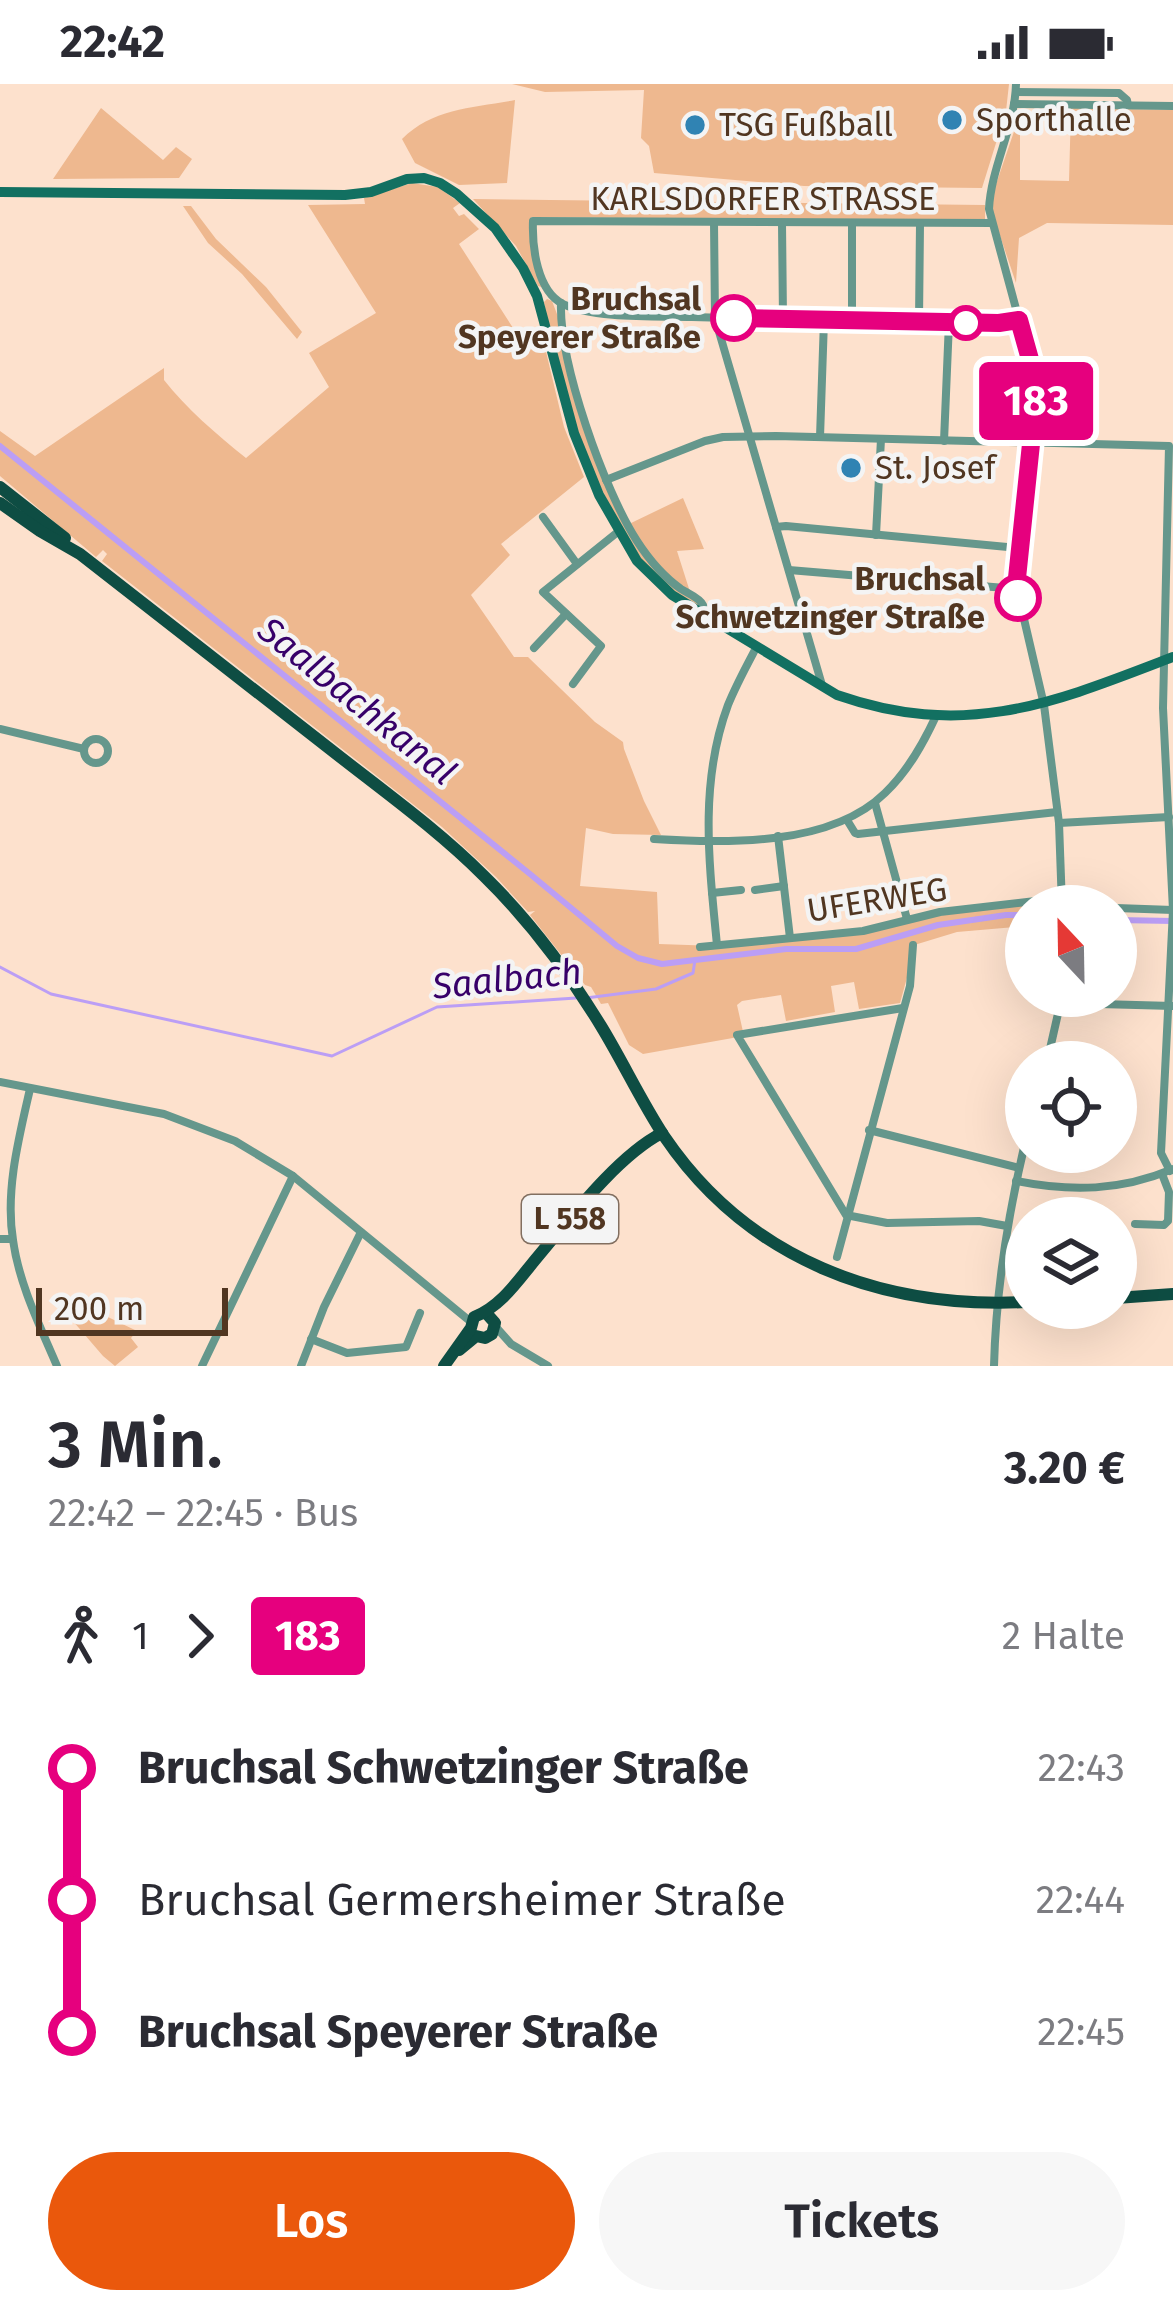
<!DOCTYPE html>
<html lang="de">
<head>
<meta charset="utf-8">
<style>
	:root { --surface:#fff; --page:#f7f7f7; --text:#2b2b33; --muted:#7c7c81; --accent:#ea580c }
	body { margin:0; font-family:"Fira Sans",sans-serif; background:var(--page); color:var(--text); height:100vh; display:flex; flex-direction:column; font-size:45px; white-space:nowrap }
	* { box-sizing:border-box; margin:0 }
	p { font-size:39px; color:var(--muted) }
	.icon { flex:none; width:66px; height:66px; fill:none; stroke:currentColor; stroke-width:2; stroke-linecap:round; stroke-linejoin:round }
	.map { position:relative; height:1282px; overflow:hidden }
	.panel { display:flex; flex-direction:column; background:var(--surface); flex:1 }
	.panel>* { flex:none }
	.badge { padding:0 24px; border-radius:9px; font-size:42px; line-height:78px }
	.needle { width:78px; rotate:338deg }
	.fabs { position:absolute; left:1005px; top:801px; display:grid; gap:24px }
	.fabs a { display:grid; place-items:center; width:132px; height:132px; border-radius:50%; background:var(--surface); box-shadow:0 12px 48px #0002; font-size:60px }
	.scale { position:absolute; left:36px; bottom:30px; width:192px; box-sizing:border-box; padding-left:12px; border:6px solid #513621; border-top:0; font-size:33px; line-height:42px; white-space:nowrap; color:#513621; -webkit-text-stroke:9px #f4f4f4; paint-order:stroke }
	.map>.badge { position:absolute; translate:-50% -50%; box-shadow:0 0 0 6px #fff }
	.legs { display:flex; align-items:center; gap:18px; height:132px; padding:0 48px; font-size:39px }
	.legs p { margin-inline-start:auto }
	.summary { display:flex; align-items:center; justify-content:space-between; height:204px; padding:0 48px }
	h1 { font-size:66px; font-weight:600; line-height:90px }
	.cta { display:flex; gap:24px; margin-top:auto; padding:24px 48px }
	.cta a { flex:1; height:138px; border-radius:72px; background:var(--accent); color:#fff; font-size:48px; font-weight:600; line-height:138px; text-align:center }
	.cta a+a { background:var(--page); color:var(--text) }
	ul { padding:0 48px; list-style:none }
	li { display:flex; align-items:center; gap:42px; height:132px; font-size:45px }
	li i { display:grid; place-items:center; width:18px; height:100%; margin:0 15px; background:currentColor }
	li i::after { content:''; width:30px; height:30px; margin:-15px; border:9px solid; border-radius:50%; background:var(--surface) }
	li p { margin-inline-start:auto }
	li:first-child i { background:linear-gradient(#0000 50%,currentColor 0) }
	li:last-child i { background:linear-gradient(currentColor 50%,#0000 0) }
	.status { display:flex; justify-content:space-between; align-items:center; height:84px; padding:0 60px; background:var(--surface); direction:ltr }
	.status svg { height:33px; fill:currentColor }
	.map>svg:first-child { display:block }
	.green { fill:#eeb88f }
	.lines { fill:none; stroke-linecap:round; stroke-linejoin:round }
	.stream { stroke:#bb9ef5; stroke-width:3 }
	.canal { stroke:#bb9ef5; stroke-width:6 }
	.street { stroke:#65978c; stroke-width:8 }
	.secondary { stroke:#127061; stroke-width:10 }
	.primary { stroke:#0e4d43; stroke-width:12 }
	.line-1-casing { stroke:#fff; stroke-width:27 }
	.line-1 { stroke:#e6007e; stroke-width:18 }
	.poi-dot { fill:#3083b3; stroke:#f4f4f4; stroke-width:4.5 }
	.stop-1-dot { fill:#fff; stroke:#e6007e; stroke-width:6 }
	.labels { text-anchor:middle; dominant-baseline:central; stroke-width:9; stroke-linejoin:round; paint-order:stroke }
	.shield { fill:#f4f4f4; stroke:#826f60; stroke-width:3 }
	.shield-label { font-size:30px; font-weight:bold; fill:#513621 }
	.poi-label { font-size:33px; fill:#513621; stroke:#f4f4f4; text-anchor:start }
	.street-label { font-size:33px; fill:#513621; stroke:#f4f4f4 }
	.stop-label { font-size:33px; font-weight:bold; fill:#513621; stroke:#f4f4f4; text-anchor:end }
	.water-label { font-size:36px; font-style:italic; fill:#370069; stroke:#f4f4f4 }
</style>
</head>
<body>
<div class="status"><b>22:42</b><svg viewBox="0 0 49 12"><path d="M0 12V9h3v3zM5 12V6h3v6zM10 12V3h3v9zM15 12V0h3v12zM26 1h20v11H26zM47 4h2v5h-2z"/></svg></div>
<div class="map">
<svg width="1173" height="1282" viewBox="0 0 1173 1282">
	<rect width="100%" height="100%" fill="#fde1cd"/>
	<g class="green">
		<path d="M512,0H1009L1006,27L982,104L804,102L654,89L649,62L641,54L644,6L545,8Z"/>
		<path d="M515,16L507,99L459,101L415,79L402,55C433,24 473,24 515,16Z"/>
		<path d="M101,24L163,76L176,63L192,75L179,94L53,95Z"/>
		<path d="M1071,24L1173,26V141L1047,139L1019,154L1016,199L994,134L991,115L1020,30V96L1069,97Z"/>
		<path d="M412,99L438,103L460,119L453,124L459,132L464,130L479,145L459,160L524,261L542,251L564,343L584,393L501,460L510,471L471,511L514,573H528L595,638L623,658L624,665L644,717L661,751L613,750L586,744L580,802L657,808L659,860L717,862L839,853L928,833L1054,817V822H1026V842L957,848L911,862L908,890L900,919L859,925L854,898L831,902L835,928L786,937L781,911L742,917L737,921L744,952L643,970L629,961L608,919L601,920L591,903L585,901L530,831L535,827L528,828L496,793L442,743L102,477L107,470L103,466L96,473L0,392V347L35,372L164,284V296C186,324 217,351 246,374L329,303L309,269L376,229L308,121L365,120L364,114Z"/>
		<path d="M473,115L985,121V138L531,133C528,158 534,177 543,199L541,203L538,202L516,162Z"/>
		<path d="M183,122H191L216,155L266,203L302,248L297,255L242,190L208,159Z"/>
		<path d="M547,215L552,217L560,238L587,344L629,440L683,414L704,465L677,467L691,511L702,518V530L637,477L574,349L549,250L544,218Z"/>
		<path d="M58,1209L137,1247L131,1254L138,1263L115,1282L103,1272L54,1215Z"/>
	</g>
	<g class="lines">
		<g class="stream">
			<path d="M0,883L51,910L332,972L437,923L576,914"/>
			<path d="M586,914L656,905L693,889L695,876"/>
		</g>
		<g class="canal">
			<path d="M0,362L530,790L617,862L638,874L662,880L786,865H856L938,841L1006,831H1026"/>
			<path d="M1116,836L1173,837"/>
		</g>
		<g class="street">
			<path d="M1016,0C1015,43 991,83 989,125L1035,295L1033,360L1017,505L1044,621L1059,739L1062,822"/>
			<path d="M1016,8L1119,9L1127,16L1128,21"/>
			<path d="M1014,20L1173,22"/>
			<path d="M714,138L715,234L822,601"/>
			<path d="M782,139L783,235"/>
			<path d="M992,139L533,137C532,163 537,207 563,220C593,235 658,232 692,233C794,236 897,238 999,239L1019,236"/>
			<path d="M561,219C559,279 604,406 637,457C648,474 664,493 681,505C687,509 700,514 703,521C704,524 703,527 702,530"/>
			<path d="M852,237V139"/>
			<path d="M919,237L920,140"/>
			<path d="M820,353L824,236"/>
			<path d="M944,357L949,238"/>
			<path d="M606,396L705,357L723,353L776,352L1169,362L1163,624L1173,826L1161,1069L1170,1087"/>
			<path d="M543,433L577,480"/>
			<path d="M776,443L786,442L1019,464"/>
			<path d="M876,451L881,355"/>
			<path d="M789,486L1017,505"/>
			<path d="M534,564L566,530"/>
			<path d="M573,600L601,562L543,508L619,447"/>
			<path d="M0,645L84,665"/>
			<circle cx="96" cy="667" r="12"/>
			<path d="M875,719L907,835"/>
			<path d="M847,736L855,749L858,750L1057,728"/>
			<path d="M1059,739L1169,733"/>
			<path d="M778,752L790,854"/>
			<path d="M654,755C726,759 830,763 885,709C908,687 923,660 936,632"/>
			<path d="M755,806L784,802"/>
			<path d="M712,809L741,806"/>
			<path d="M1116,824L1173,826"/>
			<path d="M717,861C709,779 699,699 728,621C736,601 747,581 757,562"/>
			<path d="M700,863L863,847L940,828L1061,814"/>
			<path d="M1062,919L1173,922"/>
			<path d="M903,924L737,951L846,1131L887,1139L979,1137L1007,1142"/>
			<path d="M1047,978L1062,912"/>
			<path d="M0,998L164,1030L235,1057L293,1092L471,1238"/>
			<path d="M30,1005C19,1053 5,1107 13,1156C19,1200 40,1242 57,1282"/>
			<path d="M869,1046L1019,1084"/>
			<path d="M1016,1097C1071,1108 1121,1107 1173,1085"/>
			<path d="M1135,1140L1164,1141L1168,1137L1169,1108L1162,1090"/>
			<path d="M0,1155H12"/>
			<path d="M837,1173L910,902L913,861"/>
			<path d="M495,1242L511,1260L548,1282"/>
			<path d="M311,1255L347,1269L406,1263L420,1229"/>
			<path d="M202,1282L293,1092"/>
			<path d="M301,1282L324,1223L361,1148"/>
			<path d="M994,1282C996,1205 1008,1130 1026,1055"/>
		</g>
		<path class="secondary" d="M0,108L345,111L371,108L407,95L424,94L440,99L457,110L495,144L523,184L537,212L574,349L599,411L637,477L672,511L837,611C967,656 1053,619 1173,573"/>
		<g class="primary">
			<path d="M0,403L65,454"/>
			<path d="M0,419L40,447L80,470C163,535 247,600 330,665C382,706 437,745 484,792C529,836 568,888 601,942C623,978 641,1017 664,1052C748,1176 881,1225 1026,1218"/>
			<path d="M1116,1214L1173,1210"/>
			<path d="M459,1266L476,1252L485,1254L492,1250L495,1239L487,1230"/>
			<path d="M444,1282L471,1244L474,1233C500,1223 517,1198 535,1176C568,1137 617,1072 662,1049"/>
		</g>
	</g>
	<g class="lines">
		<defs>
			<path id="line-1" d="M734,234L999,239L1019,236L1031,279L1036,312L1017,494L1018,514"/>
		</defs>
		<use href="#line-1" class="line-1-casing"/>
		<use href="#line-1" class="line-1"/>
	</g>
	<g class="poi-dot">
		<circle cx="952" cy="36" r="12"/>
		<circle cx="695" cy="41" r="12"/>
		<circle cx="851" cy="384" r="12"/>
	</g>
	<g class="stop-1-dot">
		<circle cx="734" cy="234" r="21"/>
		<circle cx="966" cy="239" r="15"/>
		<circle cx="1018" cy="514" r="21"/>
	</g>
	<g class="labels">
		<rect class="shield" x="522" y="1111" width="96" height="48" rx="9"/>
		<g class="shield-label">
			<text x="570" y="1135">L 558</text>
		</g>
		<g class="poi-label">
			<text x="976" y="36">Sporthalle</text>
			<text x="719" y="41">TSG Fußball</text>
			<text x="875" y="384">St. Josef</text>
		</g>
		<g class="street-label">
			<text x="763" y="115">KARLSDORFER STRASSE</text>
			<text transform="translate(877 816) rotate(-9)">UFERWEG</text>
		</g>
		<g class="stop-label">
			<text x="701" y="215">Bruchsal<tspan x="701" dy="38">Speyerer Straße</tspan></text>
			<text x="985" y="495">Bruchsal<tspan x="985" dy="38">Schwetzinger Straße</tspan></text>
		</g>
		<g class="water-label">
			<text transform="translate(357 617) rotate(39)">Saalbachkanal</text>
			<text transform="translate(507 895) rotate(-6)">Saalbach</text>
		</g>
	</g>
</svg>
<div class="fabs">
<a><svg class="needle" viewBox="-14 -14 28 28"><path d="M0-13l5 13h-10z" fill="#e53935"/><path d="M0 13l5-13h-10z" fill="#7c7c81"/></svg></a>
<a><svg class="icon" aria-label="locate" viewBox="0 0 24 24"><circle cx="12" cy="12" r="6"/><path d="M12 2v4M12 18v4M2 12h4M18 12h4"/></svg></a>
<a><svg class="icon" aria-label="layers" viewBox="0 0 24 24"><path d="M12 4l9 5-9 5-9-5zM3 14l9 5 9-5"/></svg></a>
</div>
<div class="scale">200 m</div>
<b class="badge" style="left:1036px;top:317px;background:#e6007e;color:#fff">183</b>
</div>
<section class="panel">
<div class="summary"><div><h1>3 Min.</h1><p>22:42 – 22:45 · Bus</p></div><b>3.20 €</b></div>
<div class="legs"><svg class="icon" aria-label="walk" viewBox="0 0 24 24"><circle cx="13" cy="4" r="2"/><path d="M13 8l-2 6 4 7M11 14l-3 7M7 12l3-4h3l4 4"/></svg>1<svg class="icon" aria-label="forward" viewBox="0 0 24 24"><path d="M9 5l7 7-7 7"/></svg><b class="badge" style="background:#e6007e;color:#fff">183</b><p>2 Halte</p></div>
<ul>
<li><i style="color:#e6007e"></i><b>Bruchsal Schwetzinger Straße</b><p>22:43</p></li>
<li><i style="color:#e6007e"></i><span>Bruchsal Germersheimer Straße</span><p>22:44</p></li>
<li><i style="color:#e6007e"></i><b>Bruchsal Speyerer Straße</b><p>22:45</p></li>
</ul>
<div class="cta"><a>Los</a><a>Tickets</a></div>
</section>
</body>
</html>
